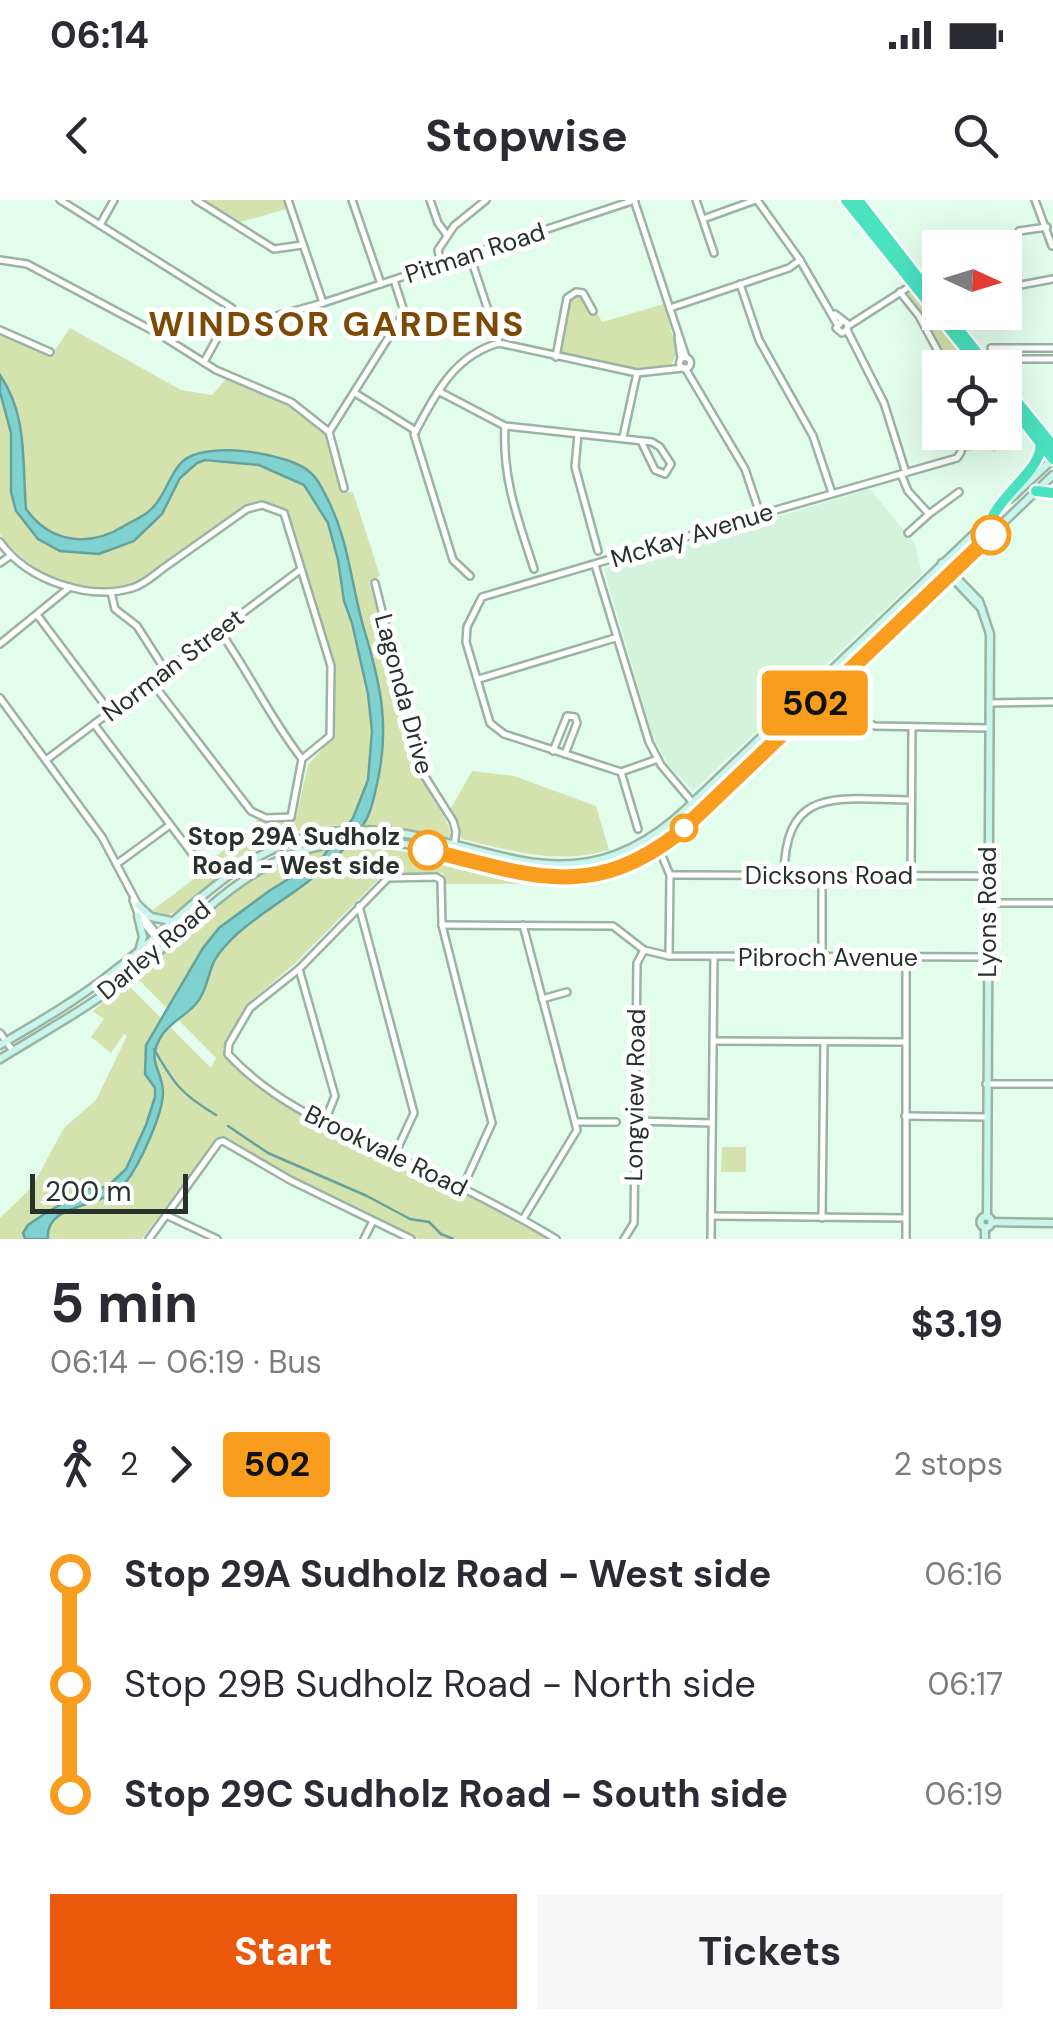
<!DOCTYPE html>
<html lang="en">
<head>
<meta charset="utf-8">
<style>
	:root { --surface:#fff; --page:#f7f7f7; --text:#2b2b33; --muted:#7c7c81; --accent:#ea580c }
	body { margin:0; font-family:"DM Sans",sans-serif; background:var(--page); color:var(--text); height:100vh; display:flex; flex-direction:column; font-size:38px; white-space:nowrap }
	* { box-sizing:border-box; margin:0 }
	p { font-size:32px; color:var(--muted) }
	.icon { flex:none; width:55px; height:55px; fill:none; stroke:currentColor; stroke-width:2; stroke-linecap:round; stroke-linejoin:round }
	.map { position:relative; height:1039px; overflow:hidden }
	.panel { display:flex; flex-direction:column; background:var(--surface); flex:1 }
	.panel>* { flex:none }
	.badge { padding:0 20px; border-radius:8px; font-size:35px; line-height:65px }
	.needle { width:65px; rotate:94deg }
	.controls { position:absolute; left:922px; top:30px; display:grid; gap:20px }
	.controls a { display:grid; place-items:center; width:100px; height:100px; border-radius:0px; background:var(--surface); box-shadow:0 10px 40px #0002; font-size:50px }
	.scale { position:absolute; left:30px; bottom:25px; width:158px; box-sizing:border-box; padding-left:10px; border:5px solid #28312b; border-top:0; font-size:28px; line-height:35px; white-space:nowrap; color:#28312b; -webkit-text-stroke:8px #fff; paint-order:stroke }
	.map>.badge { position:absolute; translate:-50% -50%; box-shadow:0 0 0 5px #fff }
	.legs { display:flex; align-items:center; gap:15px; height:110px; padding:0 50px; font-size:32px }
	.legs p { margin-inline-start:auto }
	.head { display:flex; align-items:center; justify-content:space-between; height:170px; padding:0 50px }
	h1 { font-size:55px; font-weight:700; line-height:75px }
	.primary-button { display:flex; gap:20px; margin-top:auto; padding:20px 50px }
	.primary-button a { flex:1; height:115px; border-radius:0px; background:var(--accent); color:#fff; font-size:40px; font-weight:700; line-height:115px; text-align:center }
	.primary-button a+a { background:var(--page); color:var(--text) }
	ul { padding:0 50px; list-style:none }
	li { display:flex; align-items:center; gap:35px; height:110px; font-size:38px }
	li i { display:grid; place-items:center; width:15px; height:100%; margin:0 12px; background:currentColor }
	li i::after { content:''; width:25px; height:25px; margin:-12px; border:8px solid; border-radius:50%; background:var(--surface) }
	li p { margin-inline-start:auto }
	li:first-child i { background:linear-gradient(#0000 50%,currentColor 0) }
	li:last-child i { background:linear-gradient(currentColor 50%,#0000 0) }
	.status { display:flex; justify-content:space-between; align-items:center; height:70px; padding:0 50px; background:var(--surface); direction:ltr }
	.status svg { height:28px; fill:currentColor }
	header { display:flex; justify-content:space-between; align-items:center; height:130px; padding:0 50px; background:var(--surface); font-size:45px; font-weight:700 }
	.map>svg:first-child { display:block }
	.built { fill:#d3f3dd }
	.green { fill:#d4e2ad }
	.water { fill:#7fd2cf; stroke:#65a29e; stroke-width:2.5 }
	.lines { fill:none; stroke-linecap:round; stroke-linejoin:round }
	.stream { stroke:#65a29e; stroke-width:2.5 }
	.street-casing { stroke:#9bb3a3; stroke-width:10 }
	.secondary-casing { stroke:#9bb3a3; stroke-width:11 }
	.highway-casing { stroke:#fff; stroke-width:15 }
	.street { stroke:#fff; stroke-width:5 }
	.secondary { stroke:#c9f6ec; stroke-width:6 }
	.highway { stroke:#4ae2bf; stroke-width:10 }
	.line-1-casing { stroke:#fff; stroke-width:22 }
	.line-1 { stroke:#f99d1e; stroke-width:15 }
	.stop-1-dot { fill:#fff; stroke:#f99d1e; stroke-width:5 }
	.labels { text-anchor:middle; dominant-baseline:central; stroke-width:10; stroke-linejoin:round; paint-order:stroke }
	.street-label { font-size:25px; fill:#28312b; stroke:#fff }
	.stop-label { font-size:25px; font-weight:bold; fill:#28312b; stroke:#fff; text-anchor:end }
	.district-label { font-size:35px; font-weight:bold; letter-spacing:2.5px; fill:#7c4a05; stroke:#fff }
</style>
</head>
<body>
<div class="status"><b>06:14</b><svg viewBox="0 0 49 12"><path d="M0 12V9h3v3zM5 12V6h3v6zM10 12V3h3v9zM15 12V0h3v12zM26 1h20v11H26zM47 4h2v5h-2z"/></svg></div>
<header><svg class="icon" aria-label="back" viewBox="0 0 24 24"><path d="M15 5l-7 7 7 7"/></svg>Stopwise<svg class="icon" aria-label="search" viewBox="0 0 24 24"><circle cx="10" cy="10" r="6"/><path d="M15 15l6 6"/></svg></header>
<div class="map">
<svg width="1053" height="1039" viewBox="0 0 1053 1039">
	<rect width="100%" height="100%" fill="#e3fdec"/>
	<path class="built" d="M870,289L915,344L922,374L693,591L668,564L653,537L604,369Z"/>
	<g class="green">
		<path d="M200,0H284L287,9L240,22Z"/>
		<path d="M909,89L973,167H951L923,115L909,95Z"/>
		<path d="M580,96L586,104L592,102L602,122L664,104L677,152L671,166L647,172L561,155L572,97Z"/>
		<path d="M70,128L181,190L212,195L227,178L283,201L324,234L342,292H353L380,376L369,382L422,579C431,599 447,616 452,638C388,625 317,612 258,649C231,665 195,703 172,713C163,717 158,716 150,712L202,673L204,665L232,644L236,648L257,620L296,618L308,565L332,538L334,465L287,311L262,301L244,306C214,327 168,368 136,382C89,404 27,372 0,334V133L51,156Z"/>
		<path d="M965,233H996V252L982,248L965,252Z"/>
		<path d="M472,571L514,576L596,606L609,650C558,665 512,651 462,639L451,608Z"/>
		<path d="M358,646L415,653L521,684H445V676L442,673L384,674L293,765L246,805L223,849L266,887L554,1039H419L324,994L223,938L216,939L142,1039H0V1018L32,987L64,928L96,900L127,836L124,834L111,853L91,837L104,819L93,811L126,783L211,868L216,858L134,775C203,715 261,651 358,646Z"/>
		<path d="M722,947H746V972H721Z"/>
	</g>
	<path class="water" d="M0,175C28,216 22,261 26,309C51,344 90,347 124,326C136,319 146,316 155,305C166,293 171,271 183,261C206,240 291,253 311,273C318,279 323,290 327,298C349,340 351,385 364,429C381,485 390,527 377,584C374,596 372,610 366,620C353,642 334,660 315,676C290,697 261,712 236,735C228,743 217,753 213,764C207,778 206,793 195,805C185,816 171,822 162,835C145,862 162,867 163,892C163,914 140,964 126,982C106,1010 44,1001 48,1039H25L23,1033L28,1025L43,1015L86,989L107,987L126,969L146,925L155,897V888L145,874L146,845L203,748L219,728L269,691L321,659L353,618L368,580L372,531L368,494L352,423L344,401L338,360L328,323L304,285L259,265L205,260L197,263L180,278L162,314L134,341L99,354L60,351L38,339L16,311L11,292V233L0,192Z"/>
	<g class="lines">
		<g class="stream">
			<path d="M154,849C174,884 181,894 216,915"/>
			<path d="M228,926L268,953L367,996L410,1019L429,1022L441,1034L453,1039"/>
		</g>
		<defs>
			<g id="street">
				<path d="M60,0L232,108L236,121L244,125L323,103L635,0"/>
				<path d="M196,0L274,49L302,45"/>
				<path d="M288,0L323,103"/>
				<path d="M352,0L381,84"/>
				<path d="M430,0L438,23L447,35"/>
				<path d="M634,0L686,157"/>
				<path d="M696,0L714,53"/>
				<path d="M757,0L800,60L837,124"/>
				<path d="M1035,0L1052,46"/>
				<path d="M703,19L756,0"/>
				<path d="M100,25L114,0"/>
				<path d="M1019,31L1047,27"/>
				<path d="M470,56L499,143"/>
				<path d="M0,60L27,64L159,134L216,170L291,202L329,232"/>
				<path d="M441,65L438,50L454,26L486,0"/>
				<path d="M740,84L759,140L813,236L832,293"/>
				<path d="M1005,88L1053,79"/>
				<path d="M900,92L919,116L947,168"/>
				<path d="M670,108L789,68L800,60"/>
				<path d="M835,114L848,124L847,130L842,133L836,128L842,121"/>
				<path d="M848,126L912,85"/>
				<path d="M0,130L50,152"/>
				<path d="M847,130L884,203L906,273"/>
				<path d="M678,137L681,158"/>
				<path d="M499,143L637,173L683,168"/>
				<path d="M991,148H1053"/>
				<path d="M556,157L567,98L576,92L583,93L593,111"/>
				<circle cx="685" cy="163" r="5.5"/>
				<path d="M986,159H1053"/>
				<path d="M204,162L220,133L238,124"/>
				<path d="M685,168L745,269L759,311"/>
				<path d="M440,192L505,226L652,242L660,247L671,264L665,274L655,270L641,241"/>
				<path d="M355,193L416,231"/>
				<path d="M505,226C502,279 518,319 534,369"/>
				<path d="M578,234L575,267L598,351"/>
				<path d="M623,237L637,173"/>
				<path d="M901,274L908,291L929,314L959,292"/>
				<path d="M344,288L329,232L402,116L403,108L394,80"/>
				<path d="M908,333L929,314"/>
				<path d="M0,342C27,380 88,401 132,388C144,385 155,374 165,367C192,348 220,328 247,309L262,305L284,313L331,466L330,536L302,559L291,617L266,618L251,611L151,481"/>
				<path d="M0,363L10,356"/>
				<path d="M595,365L649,542L661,565L693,603"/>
				<path d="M470,376L453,360L414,234C436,194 453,156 499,143"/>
				<path d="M375,383L422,572L453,621L456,632L454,645"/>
				<path d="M111,392L115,409L137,426L165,470"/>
				<path d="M38,416L110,512"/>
				<path d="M219,430C249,472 270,518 302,559"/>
				<path d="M0,444L70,387"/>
				<path d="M479,479L615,438"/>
				<path d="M829,489L855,517L875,526L988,528"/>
				<path d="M0,498L102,637L146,720L165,745"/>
				<path d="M990,503L1053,502"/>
				<path d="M94,524L203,668"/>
				<path d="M553,551L567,516L575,517L577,523L565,554"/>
				<path d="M658,559L621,572L504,534L490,523L466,442L467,427L482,397L750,318L759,311L776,310L957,258L961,252L962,232"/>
				<path d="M46,560L300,370"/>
				<path d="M621,572L638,629"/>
				<path d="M654,637L670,675L669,756"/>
				<path d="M118,663L170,625"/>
				<path d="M670,675L987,676"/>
				<path d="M784,675C785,583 841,600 911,600"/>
				<path d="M911,676L912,528"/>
				<path d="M133,700L140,719L155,737"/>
				<path d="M987,703H1053"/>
				<path d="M359,706L414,913L394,956"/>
				<path d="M442,725L613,726L644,750L669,756L987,757"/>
				<path d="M523,725L577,930L523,1019"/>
				<path d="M822,757V676"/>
				<path d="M299,769L335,896L324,923"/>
				<path d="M542,799L567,792"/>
				<path d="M0,833L13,851"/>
				<path d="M713,841L905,842"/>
				<path d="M986,884H1053"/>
				<path d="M905,916L986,917"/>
				<path d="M635,921L712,923"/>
				<path d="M575,922H616"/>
				<path d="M462,989L492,923L442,725L441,680L436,677L388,678L299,769L250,808L229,844L228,854C272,902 334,928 391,954C448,980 503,1007 556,1039"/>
				<path d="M166,1015L217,1039"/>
				<path d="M711,1016L905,1018"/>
				<path d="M822,1018L824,842"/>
				<path d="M149,1039L219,942L223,941L290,980L411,1039"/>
				<path d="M364,1039L373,1021"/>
				<path d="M624,1039L634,1023L637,763L644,750"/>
				<path d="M711,1039L714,757"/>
				<path d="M906,1039V758"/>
			</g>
			<g id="secondary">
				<path d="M1010,299L1052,260"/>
				<path d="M942,363L979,401L990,434L987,1016"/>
				<path d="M948,373L982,409"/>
				<path d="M138,705L151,717L171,721"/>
				<path d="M138,716L143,737L139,751"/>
				<path d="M0,845C39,822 79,799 114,771C181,721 233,651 319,634C461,607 554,732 685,610L994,315"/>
				<path d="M0,859C45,831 93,805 134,772C208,714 255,645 359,641C482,637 557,731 679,633L1053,275"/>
				<circle cx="986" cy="1022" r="5.5"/>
				<path d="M992,1022L1053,1023"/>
				<path d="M985,1039V1028"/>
			</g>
			<g id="highway">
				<path d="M846,0L981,168"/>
				<path d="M858,0L940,106"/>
				<path d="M945,112L989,168"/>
				<path d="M1005,187L1053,246"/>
				<path d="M1005,198L1053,259"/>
				<path d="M1036,291L1053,293"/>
				<path d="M993,316C1004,292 1045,266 1040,242"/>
			</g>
		</defs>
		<use href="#street" class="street-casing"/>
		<use href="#secondary" class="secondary-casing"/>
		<use href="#highway" class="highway-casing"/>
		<use href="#street" class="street"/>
		<use href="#secondary" class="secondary"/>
		<use href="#highway" class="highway"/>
	</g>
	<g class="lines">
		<defs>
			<path id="line-1" d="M428,650C527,674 589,703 679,633L991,335"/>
		</defs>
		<use href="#line-1" class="line-1-casing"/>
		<use href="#line-1" class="line-1"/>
	</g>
	<g class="stop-1-dot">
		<circle cx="991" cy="335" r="18"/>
		<circle cx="684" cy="628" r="12"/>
		<circle cx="428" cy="650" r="18"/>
	</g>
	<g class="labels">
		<g class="street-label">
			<text transform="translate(475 53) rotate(-18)">Pitman Road</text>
			<text transform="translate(692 335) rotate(-17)">McKay Avenue</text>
			<text transform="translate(173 465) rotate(-37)">Norman Street</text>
			<text transform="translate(404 494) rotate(75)">Lagonda Drive</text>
			<text x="829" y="675">Dicksons Road</text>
			<text transform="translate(987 712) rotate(-90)">Lyons Road</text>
			<text transform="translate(154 750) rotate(-40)">Darley Road</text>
			<text x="828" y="757">Pibroch Avenue</text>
			<text transform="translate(635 895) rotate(-89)">Longview Road</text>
			<text transform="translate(386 951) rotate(26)">Brookvale Road</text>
		</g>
		<g class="stop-label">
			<text x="400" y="636">Stop 29A Sudholz<tspan x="400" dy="29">Road - West side</tspan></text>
		</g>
		<g class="district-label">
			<text x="337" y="124">WINDSOR GARDENS</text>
		</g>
	</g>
</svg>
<div class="controls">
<a><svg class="needle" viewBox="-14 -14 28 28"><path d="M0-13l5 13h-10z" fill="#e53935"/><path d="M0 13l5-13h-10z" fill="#7c7c81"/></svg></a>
<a><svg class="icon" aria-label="locate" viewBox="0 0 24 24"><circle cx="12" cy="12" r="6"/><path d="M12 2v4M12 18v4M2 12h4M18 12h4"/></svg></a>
</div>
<div class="scale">200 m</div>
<b class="badge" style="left:815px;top:503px;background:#f99d1e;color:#111">502</b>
</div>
<section class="panel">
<div class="head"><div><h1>5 min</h1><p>06:14 – 06:19 · Bus</p></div><b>$3.19</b></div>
<div class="legs"><svg class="icon" aria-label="walk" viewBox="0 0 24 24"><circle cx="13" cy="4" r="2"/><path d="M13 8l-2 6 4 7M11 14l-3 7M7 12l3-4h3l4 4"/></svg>2<svg class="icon" aria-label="forward" viewBox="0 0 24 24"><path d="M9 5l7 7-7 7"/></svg><b class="badge" style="background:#f99d1e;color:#111">502</b><p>2 stops</p></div>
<ul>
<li><i style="color:#f99d1e"></i><b>Stop 29A Sudholz Road - West side</b><p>06:16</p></li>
<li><i style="color:#f99d1e"></i><span>Stop 29B Sudholz Road - North side</span><p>06:17</p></li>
<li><i style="color:#f99d1e"></i><b>Stop 29C Sudholz Road - South side</b><p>06:19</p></li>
</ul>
<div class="primary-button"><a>Start</a><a>Tickets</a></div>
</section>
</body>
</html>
